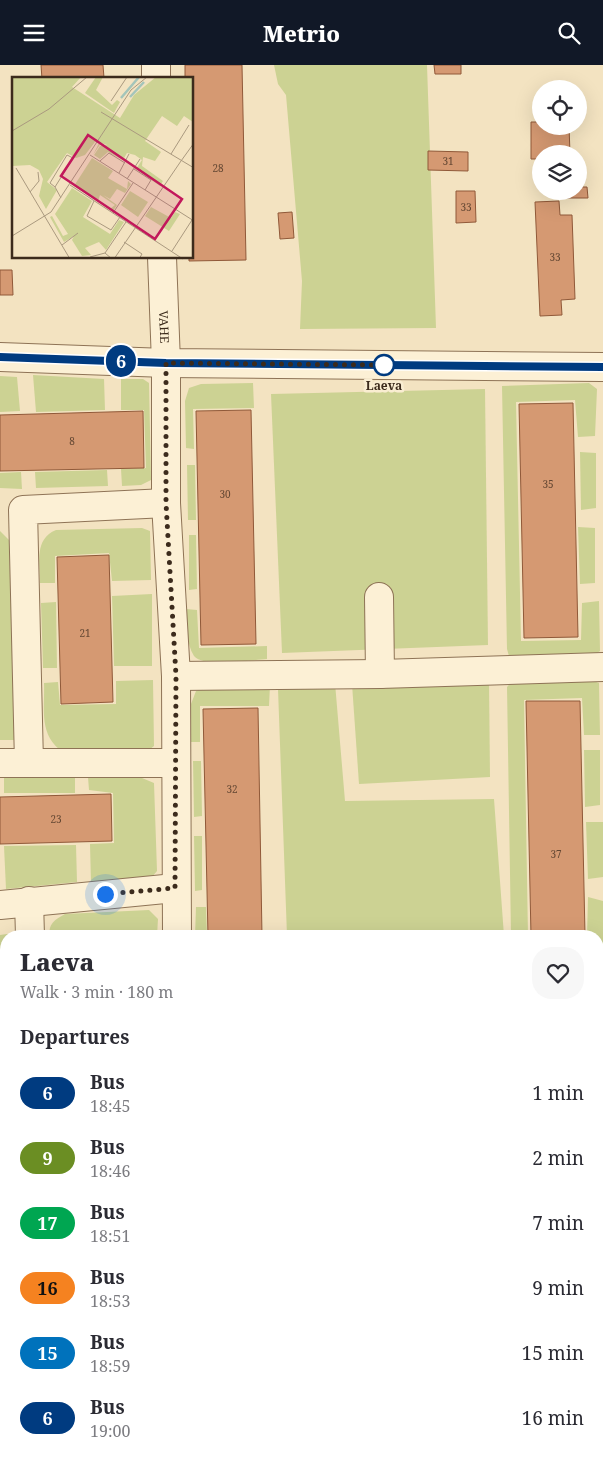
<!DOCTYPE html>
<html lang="en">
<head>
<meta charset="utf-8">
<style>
	:root { --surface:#fff; --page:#f7f7f7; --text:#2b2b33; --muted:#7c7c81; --accent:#111827 }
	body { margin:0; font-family:"Noto Serif",serif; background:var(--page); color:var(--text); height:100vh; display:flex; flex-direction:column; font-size:19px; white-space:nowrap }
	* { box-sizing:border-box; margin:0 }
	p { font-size:16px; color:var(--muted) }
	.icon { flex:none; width:28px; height:28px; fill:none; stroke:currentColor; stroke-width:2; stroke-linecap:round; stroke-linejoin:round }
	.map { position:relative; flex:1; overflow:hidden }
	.sheet { position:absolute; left:0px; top:865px; width:604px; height:531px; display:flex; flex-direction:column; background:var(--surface); border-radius:20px 20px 0 0; box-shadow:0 5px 20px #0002 }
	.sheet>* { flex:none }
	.badge { padding:0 10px; border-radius:16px; font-size:18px; line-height:32px }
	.tools { position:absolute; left:532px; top:15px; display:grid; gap:10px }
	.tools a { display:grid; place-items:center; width:55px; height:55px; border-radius:50%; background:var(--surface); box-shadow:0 5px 20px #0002; font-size:25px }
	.you { position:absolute; width:25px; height:25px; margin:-12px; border:4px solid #fff; border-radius:50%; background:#1a73e8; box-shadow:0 0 0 8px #1a73e833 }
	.map>.badge { position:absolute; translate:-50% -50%; box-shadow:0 0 0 2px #fff }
	h2 { padding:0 20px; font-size:19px; line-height:45px }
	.round { display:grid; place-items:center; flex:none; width:52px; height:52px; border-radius:20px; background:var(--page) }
	.head { display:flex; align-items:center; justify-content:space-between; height:85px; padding:0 20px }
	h1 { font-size:24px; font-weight:800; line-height:38px }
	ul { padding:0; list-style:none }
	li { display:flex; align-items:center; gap:15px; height:65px; padding:0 20px }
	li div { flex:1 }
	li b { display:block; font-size:19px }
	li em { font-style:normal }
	li .badge { min-width:55px; font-weight:700; text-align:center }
	header { display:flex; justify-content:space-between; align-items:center; height:65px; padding:0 20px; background:var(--accent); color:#fff; font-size:22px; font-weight:800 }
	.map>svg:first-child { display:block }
	.green { fill:#ccd293 }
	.building { fill:#d59972; stroke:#905939 }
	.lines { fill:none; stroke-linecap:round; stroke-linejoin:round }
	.minor-casing { stroke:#8e7356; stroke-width:30 }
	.minor { stroke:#fcf0d5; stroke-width:28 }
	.line-casing { stroke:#fff; stroke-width:11 }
	.line { stroke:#003b80; stroke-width:8 }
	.walk { stroke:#3c2b1c; stroke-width:5; stroke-dasharray:0 9 }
	.stop-dot { fill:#fff; stroke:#003b80; stroke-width:2.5 }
	.labels { text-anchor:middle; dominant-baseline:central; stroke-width:5; stroke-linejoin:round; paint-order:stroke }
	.number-label { font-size:10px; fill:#624632 }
	.street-label { font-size:12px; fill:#3c2b1c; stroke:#f9edd1 }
	.stop-label { font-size:12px; font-weight:bold; fill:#3c2b1c; stroke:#f9edd1 }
	.inset-river { fill:none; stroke:#a4c5ba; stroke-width:2.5 }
	.inset-road { fill:none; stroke:#aa997f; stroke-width:1 }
	.view { fill:#c2185b; fill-opacity:0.15; stroke:#c2185b; stroke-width:2.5 }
	.inset-edge { fill:none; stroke:#3c2b1c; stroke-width:2.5 }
</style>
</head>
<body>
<header><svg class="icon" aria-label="menu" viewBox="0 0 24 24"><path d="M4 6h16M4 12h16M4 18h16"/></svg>Metrio<svg class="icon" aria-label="search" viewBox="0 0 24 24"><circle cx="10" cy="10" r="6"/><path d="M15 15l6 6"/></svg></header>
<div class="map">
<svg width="603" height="1396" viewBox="0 0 603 1396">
	<rect width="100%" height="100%" fill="#f3e3c1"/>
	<g class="green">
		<path d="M274,0H427L436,263L300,264L302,216L286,30L278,19Z"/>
		<path d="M33,310L104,314L105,345L36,347Z"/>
		<path d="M0,311L17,312L20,346L0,347Z"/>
		<path d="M121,314H143L149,318L151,415L141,420L122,421L121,404L146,403L144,345H121Z"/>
		<path d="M253,318L254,343L193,344L194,384L186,383L185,336L189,323L201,319Z"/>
		<path d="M589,318L597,324L595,371L578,372L575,335L516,337L521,576L581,575L582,538L599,536L600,586L590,593L510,595L507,584L502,321Z"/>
		<path d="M485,324L488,580L282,588L271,329Z"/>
		<path d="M580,387L596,388V443L581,445Z"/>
		<path d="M187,400H195L196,455H188Z"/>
		<path d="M107,405L108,421L36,423L35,407Z"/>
		<path d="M21,407L22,424L0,423V408Z"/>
		<path d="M578,462L595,463V518L580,519Z"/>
		<path d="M142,463L150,466L151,515L112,516L109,488L55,491V518H40C40,497 34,474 56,465Z"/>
		<path d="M0,466L9,475L15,675H0Z"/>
		<path d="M189,470H196L197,524L189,525Z"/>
		<path d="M152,529V601H114L112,531Z"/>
		<path d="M56,537L57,603H43L41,538Z"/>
		<path d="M186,544L197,545L199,583L267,581V594C252,595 204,603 194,591C186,579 187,558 186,544Z"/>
		<path d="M515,613L588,614L599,618L600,670H584L582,633L524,635L528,871H511L507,622Z"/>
		<path d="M153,615L154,681L145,688H64C38,670 45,646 44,618L58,617L60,640L116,639V616Z"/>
		<path d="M489,615L490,712L359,719L352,619Z"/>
		<path d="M335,618L345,736L494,734L504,871H287L278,624Z"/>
		<path d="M270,620L269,641H200V677H190L191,639L196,626L206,621Z"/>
		<path d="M584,685H600V740L585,742Z"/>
		<path d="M193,696H201L202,751L194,752Z"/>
		<path d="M75,711V728H4V712Z"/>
		<path d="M88,712L142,713L154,718L157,806L151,813L91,818L90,779L114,778L113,728L89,725Z"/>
		<path d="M586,757H603V812L588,814Z"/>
		<path d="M194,771H202V825L195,826Z"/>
		<path d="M76,780L77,817L6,824L4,781Z"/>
		<path d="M588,832L603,836V891H598V871H587Z"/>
		<path d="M196,842H206L207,871H195Z"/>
		<path d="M149,845L158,854L157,871H49C49,858 54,855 65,849Z"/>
		<path d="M14,868V871H6V1172L0,1157V870Z"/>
		<rect x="598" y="895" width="5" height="299"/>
		<path d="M0,1216H6V1232H1L6,1246V1390H316L317,1396H0Z"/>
	</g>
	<g class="building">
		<path d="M41,0H103L104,13L42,14Z"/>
		<path d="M185,0H242L246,195L189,196V192H192V14H185Z"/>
		<path d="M434,0H461V9H435Z"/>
		<path d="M531,57H541V61H569L570,89H541V94H531Z"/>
		<path d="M428,86L468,87V106L428,105Z"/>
		<path d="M579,122H587L588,133H563V126H579Z"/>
		<path d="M456,126H475L476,157L456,158Z"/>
		<path d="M559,136L560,150H572L575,234L561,235L562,250L540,251L535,137Z"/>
		<path d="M292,147L294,173L280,174L278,148Z"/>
		<path d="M0,205H12L13,230H0Z"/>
		<path d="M573,338L578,572L524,573L519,339Z"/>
		<path d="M251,345L256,579L201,580L196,346Z"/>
		<path d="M143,346L144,403L0,406V350Z"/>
		<path d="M109,490L113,637L61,639L57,492Z"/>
		<path d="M526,636H580L585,870L531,871Z"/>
		<path d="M258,643L262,871H208L203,644Z"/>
		<path d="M111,729L112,776L0,779V732Z"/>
	</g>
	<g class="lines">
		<defs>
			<g id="minor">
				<path d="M156,0V14"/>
				<path id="s1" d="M162,192L166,298V438L176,611L177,871"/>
				<path d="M0,292L166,298L603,302"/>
				<path d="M379,532L380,609"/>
				<path d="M176,611L380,609L603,602"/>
				<path d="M0,698H176"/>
				<path d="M29,698L23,445L166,438"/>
				<path d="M29,836L30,871"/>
				<path d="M0,840L175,823"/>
				<path d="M598,1245H603"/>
				<path d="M0,1250H6"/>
				<path d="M598,1389H603"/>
				<path d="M340,1396L569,1390"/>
			</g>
		</defs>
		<use href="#minor" class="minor-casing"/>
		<use href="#minor" class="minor"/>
	</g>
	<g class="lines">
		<defs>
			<path id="line" d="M0,292L166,298L603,302"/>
		</defs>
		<use href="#line" class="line-casing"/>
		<use href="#line" class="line"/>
		<path class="walk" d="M105,829L175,823L176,611L166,438V298L384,300"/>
	</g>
	<circle class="stop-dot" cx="384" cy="300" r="10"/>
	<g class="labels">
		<g class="number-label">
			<text x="448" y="96">31</text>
			<text x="218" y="103">28</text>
			<text x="466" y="142">33</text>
			<text x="555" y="192">33</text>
			<text x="72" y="376">8</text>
			<text x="548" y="419">35</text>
			<text x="225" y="429">30</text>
			<text x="85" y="568">21</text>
			<text x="232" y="724">32</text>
			<text x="56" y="754">23</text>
			<text x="556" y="789">37</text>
		</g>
		<g class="street-label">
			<text stroke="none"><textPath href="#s1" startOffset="70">VAHE</textPath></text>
		</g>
		<g class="stop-label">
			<text x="384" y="320">Laeva</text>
		</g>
	</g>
	<g transform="translate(12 12)">
		<rect width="181" height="181" fill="#f3e3c1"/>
		<path d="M0,0H69L60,10L108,41L122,18L144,0H181V45L172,39L165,49L150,39L133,64L149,75L143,84L131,80L130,89L151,104L148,109L124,92L130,83L123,78L115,76L111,83L96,75L88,82L82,78L88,69L95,68L89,66L81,78L87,66L83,65L73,78L64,81L55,76L35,105L45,113L34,132L27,119L31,102L27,93L18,88L0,89ZM84,0H91L84,13L100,28L105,23L108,25L102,36L73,16ZM80,81L101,94L96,101L115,112L116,104L119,107L113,116L105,112L98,122L91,118L105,128L101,134L98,132L103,128L88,118L86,124L62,109ZM60,111L80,124L71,140L98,157L107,143L112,145L94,173L87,165L73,171L79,178L70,179L60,163L62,159L52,165L38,140L40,139L51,159L56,157L43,137ZM118,114L136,125L126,140L109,128ZM139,130L159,141L163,135L168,137L157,154L133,139Z" fill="#ccd293"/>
		<path class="inset-river" d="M118,20L132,5M109,21L127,0"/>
		<path class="inset-road" d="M99,24L115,0M89,35L182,91M0,54L37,32L75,0M159,77L177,48M78,78L182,144M88,84L97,76L113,86M169,84L182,66M4,91L58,182M122,92L139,103L133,113M107,96L117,77M115,102L128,82M58,108L171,182M43,110L38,106L55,78L61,81L43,110L49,121M18,115L27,104L26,95M82,124L75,139L99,153L108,140M101,136L121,106M0,159L39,135L119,13L135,0M112,165L130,177L127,182M50,168L66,156M160,174L180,143M78,180L93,176M100,182L93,176L114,145M102,182L169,84"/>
		<path class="view" d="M76,58L170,122L143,162L49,99Z"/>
		<rect width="181" height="181" class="inset-edge"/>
	</g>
</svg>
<div class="tools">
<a><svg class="icon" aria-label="locate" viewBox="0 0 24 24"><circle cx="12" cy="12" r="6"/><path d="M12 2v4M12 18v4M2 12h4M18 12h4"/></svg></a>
<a><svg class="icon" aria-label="layers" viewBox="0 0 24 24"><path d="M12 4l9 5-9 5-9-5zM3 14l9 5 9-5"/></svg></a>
</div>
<div class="you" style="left:105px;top:829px"></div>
<b class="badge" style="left:121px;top:296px;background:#003b80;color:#fff">6</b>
<section class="sheet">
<div class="head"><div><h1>Laeva</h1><p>Walk · 3 min · 180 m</p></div><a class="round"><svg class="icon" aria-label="heart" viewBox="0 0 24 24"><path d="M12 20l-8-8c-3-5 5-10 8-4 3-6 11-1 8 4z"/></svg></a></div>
<h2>Departures</h2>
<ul>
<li><span class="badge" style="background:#003b80;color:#fff">6</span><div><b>Bus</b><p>18:45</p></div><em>1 min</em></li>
<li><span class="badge" style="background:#6b8e23;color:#fff">9</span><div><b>Bus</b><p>18:46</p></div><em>2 min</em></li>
<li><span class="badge" style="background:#00a651;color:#fff">17</span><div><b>Bus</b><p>18:51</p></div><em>7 min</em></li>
<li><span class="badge" style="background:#f58220;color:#111">16</span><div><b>Bus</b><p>18:53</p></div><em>9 min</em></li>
<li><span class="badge" style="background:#0072bc;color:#fff">15</span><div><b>Bus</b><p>18:59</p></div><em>15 min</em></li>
<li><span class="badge" style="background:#003b80;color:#fff">6</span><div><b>Bus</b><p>19:00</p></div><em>16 min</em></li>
</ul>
</section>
</div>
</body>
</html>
